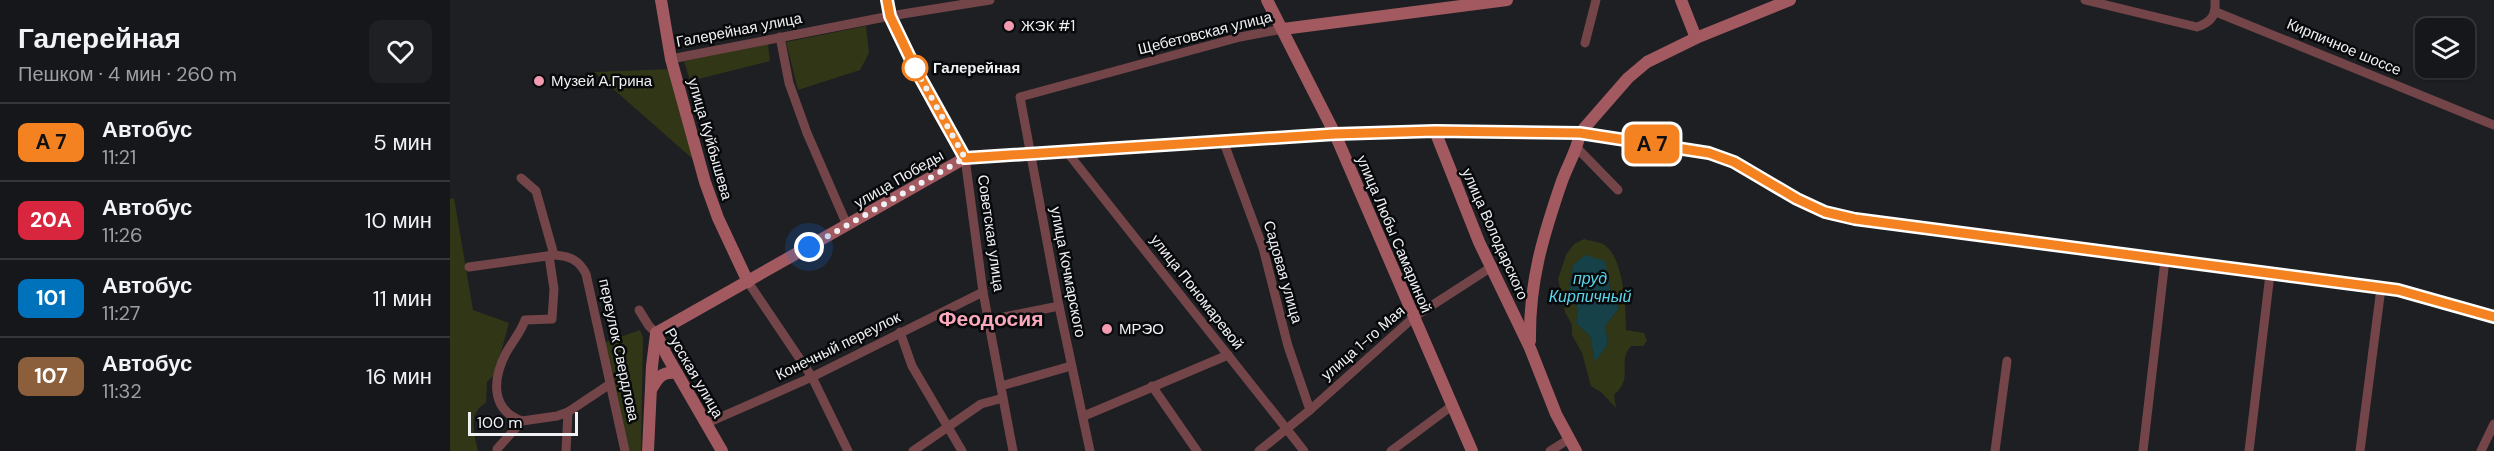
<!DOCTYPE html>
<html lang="ru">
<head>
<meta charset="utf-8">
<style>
	:root { --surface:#16171a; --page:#1f2023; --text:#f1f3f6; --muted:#9e9fa2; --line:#353639 }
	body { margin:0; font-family:"DM Sans",sans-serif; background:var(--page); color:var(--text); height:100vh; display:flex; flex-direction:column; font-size:22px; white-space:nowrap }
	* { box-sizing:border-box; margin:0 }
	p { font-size:20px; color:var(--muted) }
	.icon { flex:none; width:33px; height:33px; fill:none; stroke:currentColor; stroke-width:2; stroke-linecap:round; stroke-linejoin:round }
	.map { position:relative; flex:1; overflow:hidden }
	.side { display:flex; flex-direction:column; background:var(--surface); width:450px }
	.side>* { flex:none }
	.badge { padding:0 12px; border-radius:9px; font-size:21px; line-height:39px }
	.tools { position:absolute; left:1965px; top:18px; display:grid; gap:12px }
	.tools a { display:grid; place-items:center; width:60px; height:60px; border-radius:12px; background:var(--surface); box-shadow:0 2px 4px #0004,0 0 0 2px var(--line); font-size:30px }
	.scale { position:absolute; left:18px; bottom:15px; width:110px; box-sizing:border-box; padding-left:6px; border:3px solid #eff1f4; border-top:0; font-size:16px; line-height:21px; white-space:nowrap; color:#eff1f4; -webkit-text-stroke:4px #08090b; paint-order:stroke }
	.you { position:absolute; width:30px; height:30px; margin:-15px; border:4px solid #fff; border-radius:50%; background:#1a73e8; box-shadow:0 0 0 9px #1a73e833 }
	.map>.badge { position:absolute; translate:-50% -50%; box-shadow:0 0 0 3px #fff }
	.round { display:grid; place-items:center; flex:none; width:63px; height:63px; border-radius:12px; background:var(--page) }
	.headline { display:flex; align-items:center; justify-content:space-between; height:102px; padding:0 18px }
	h1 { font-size:28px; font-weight:700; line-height:45px }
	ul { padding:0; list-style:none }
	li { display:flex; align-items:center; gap:18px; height:78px; padding:0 18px; border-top:2px solid var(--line) }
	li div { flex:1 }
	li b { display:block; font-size:22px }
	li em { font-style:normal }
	li .badge { min-width:66px; font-weight:700; text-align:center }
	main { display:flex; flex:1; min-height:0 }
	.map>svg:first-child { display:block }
	.green { fill:#313616; fill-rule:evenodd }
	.water { fill:#164149 }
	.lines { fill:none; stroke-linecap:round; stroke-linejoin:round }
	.street { stroke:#734549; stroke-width:9 }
	.secondary { stroke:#a25960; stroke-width:12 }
	.line-casing { stroke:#fff; stroke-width:14 }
	.line { stroke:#f58220; stroke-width:9 }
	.walk { stroke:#eff1f4; stroke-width:6; stroke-dasharray:0 10.8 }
	.poi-dot { fill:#f29aaf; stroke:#08090b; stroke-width:2 }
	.stop-dot { fill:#fff; stroke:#f58220; stroke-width:3 }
	.labels { text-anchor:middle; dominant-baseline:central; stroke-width:5; stroke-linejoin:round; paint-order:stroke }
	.poi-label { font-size:15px; fill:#eff1f4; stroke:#08090b; text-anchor:start }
	.street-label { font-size:15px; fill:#eff1f4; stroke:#08090b }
	.stop-label { font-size:15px; font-weight:bold; fill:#eff1f4; stroke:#08090b; text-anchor:start }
	.water-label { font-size:16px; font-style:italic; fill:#5bd5e9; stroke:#08090b }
	.district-label { font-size:21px; font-weight:bold; fill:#fba8bc; stroke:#08090b }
</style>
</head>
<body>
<main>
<section class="side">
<div class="headline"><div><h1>Галерейная</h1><p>Пешком · 4 мин · 260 m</p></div><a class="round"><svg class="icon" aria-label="heart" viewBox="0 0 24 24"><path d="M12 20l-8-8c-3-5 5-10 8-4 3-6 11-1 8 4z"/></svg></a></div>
<ul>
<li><span class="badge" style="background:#f58220;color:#111">A 7</span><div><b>Автобус</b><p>11:21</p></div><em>5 мин</em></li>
<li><span class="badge" style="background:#d7263d;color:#fff">20А</span><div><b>Автобус</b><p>11:26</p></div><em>10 мин</em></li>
<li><span class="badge" style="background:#0072bc;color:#fff">101</span><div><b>Автобус</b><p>11:27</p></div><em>11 мин</em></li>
<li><span class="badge" style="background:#8b5e3c;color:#fff">107</span><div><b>Автобус</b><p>11:32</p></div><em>16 мин</em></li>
</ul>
</section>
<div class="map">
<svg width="2044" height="451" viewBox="0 0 2044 451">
	<rect width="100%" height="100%" fill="#1d1f23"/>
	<g class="green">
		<path d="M416,26L419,53L410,70L348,90L336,42Z"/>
		<path d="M318,44L320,61L240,81L234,61Z"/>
		<path d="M222,69L244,160L144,72Z"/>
		<path d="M4,198L23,310L59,323L45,374L37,382L36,403C17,413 24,433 28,451H0V199Z"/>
		<path d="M1134,239C1140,241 1147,241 1153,244C1174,256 1176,308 1176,330L1194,333L1197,341L1193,346H1181C1166,364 1185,376 1164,395L1166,408L1152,393L1141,386L1132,353L1122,335V325L1115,312L1108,279L1116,255L1124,244ZM1123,265L1158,275L1161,293L1169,308L1155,326L1158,344L1145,361L1140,336L1126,323L1128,310L1119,288Z"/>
		<path d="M190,330L193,338L191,451H177L153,343Z"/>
	</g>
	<path class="water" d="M1135,255L1155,261L1161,293L1169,308L1155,326L1158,344L1145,362L1140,336L1126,323L1128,310L1119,289L1123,265Z"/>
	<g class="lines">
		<g class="street">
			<path d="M1635,0L1747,27C1762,22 1766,15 1765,0"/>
			<path d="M1766,12L2044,125"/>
			<path d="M330,37L339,83L357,133L397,225"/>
			<path d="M1135,43L1146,0"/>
			<path d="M221,59L440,16L540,0"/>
			<path d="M774,143L813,248L838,346L860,410"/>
			<path d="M1127,148L1168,190"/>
			<path d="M617,152L854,451"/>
			<path d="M515,158L533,292L563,451"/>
			<path d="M71,178L86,191L104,255C120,256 129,260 136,274L175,451"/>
			<path d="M19,267L104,255"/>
			<path d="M298,282L362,377L398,451"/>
			<path d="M189,310L199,326L206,333"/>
			<path d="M539,320L609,306"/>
			<path d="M450,332L462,366L512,451"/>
			<path d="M551,386L621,366"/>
			<path d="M702,386L747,451"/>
			<path d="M634,416L778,355"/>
			<path d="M72,421C41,410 42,380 56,353C62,342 71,332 75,320L102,319L104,289L99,256"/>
			<path d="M255,424L362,377L533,292"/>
			<path d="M47,451V449L72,421L107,416L118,412"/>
			<path d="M116,451L118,412L160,384"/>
			<path d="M463,451L531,404L553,398"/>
			<path d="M640,451L609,306L570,97L790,37L833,29"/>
			<path d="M809,451L860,410L964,317L1043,266"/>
			<path d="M941,451L1003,405"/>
			<path d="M1100,451L1119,439"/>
			<path d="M1545,451L1557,361"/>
			<path d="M1693,451L1715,260"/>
			<path d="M1799,451L1820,274"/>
			<path d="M1910,451L1931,288"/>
			<path d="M2031,451L2044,424"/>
		</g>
		<g class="secondary">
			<path d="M211,0L221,59L255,182L268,218L298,282"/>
			<path d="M437,0L445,28L489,114L515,158"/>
			<path d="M817,0L885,134L1022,451"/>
			<path d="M1231,0L1246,38"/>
			<path d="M833,29L1057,0"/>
			<path d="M985,131L1029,242L1080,348L1106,414L1126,451"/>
			<path d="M1130,133L1178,78L1197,62L1246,38L1340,0"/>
			<path d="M206,333L515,158L885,134L985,131L1130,133L1259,153L1284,162L1347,199L1375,212L1405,219L1948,290L2044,317"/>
			<path d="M206,333L217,356L272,451"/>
			<path d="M1080,341C1079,282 1093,236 1112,181C1118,164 1127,151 1130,133"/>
			<path d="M201,390C208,377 212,371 227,373"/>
			<path d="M198,451L202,366L206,334"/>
		</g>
	</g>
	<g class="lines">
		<defs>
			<path id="line" d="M437,0L440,16L465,68L515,158L885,134L985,131L1130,133L1259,153L1284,162L1347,199L1375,212L1405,219L1948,290L2044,317"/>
		</defs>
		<use href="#line" class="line-casing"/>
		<use href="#line" class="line"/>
		<path class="walk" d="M359,247L515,158L465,68"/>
	</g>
	<g class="poi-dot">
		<circle cx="559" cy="26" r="6"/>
		<circle cx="89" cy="81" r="6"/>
		<circle cx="657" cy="329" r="6"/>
	</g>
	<circle class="stop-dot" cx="465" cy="68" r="12"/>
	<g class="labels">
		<g class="poi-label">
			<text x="571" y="26">ЖЭК #1</text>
			<text x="101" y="81">Музей А.Грина</text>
			<text x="669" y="329">МРЭО</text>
		</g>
		<g class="street-label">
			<text transform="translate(289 30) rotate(-11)">Галерейная улица</text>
			<text transform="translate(755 33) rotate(-14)">Щебетовская улица</text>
			<text transform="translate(1894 47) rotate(23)">Кирпичное шоссе</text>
			<text transform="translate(260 139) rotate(74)">улица Куйбышева</text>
			<text transform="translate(449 179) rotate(-30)">улица Победы</text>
			<text transform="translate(541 233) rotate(82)">Советская улица</text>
			<text transform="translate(944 234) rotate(67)">улица Любы Самариной</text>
			<text transform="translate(1045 234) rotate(66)">улица Володарского</text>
			<text transform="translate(618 272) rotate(79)">улица Кочмарского</text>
			<text transform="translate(833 272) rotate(74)">Садовая улица</text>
			<text transform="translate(747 292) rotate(52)">улица Пономаревой</text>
			<text transform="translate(913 343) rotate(-41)">улица 1-го Мая</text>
			<text transform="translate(388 346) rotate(-26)">Конечный переулок</text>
			<text transform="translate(169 350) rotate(78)">переулок Свердлова</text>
			<text transform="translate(244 373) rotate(60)">Русская улица</text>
		</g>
		<g class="stop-label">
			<text x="483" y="68">Галерейная</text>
		</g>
		<g class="water-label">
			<text x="1140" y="278">пруд<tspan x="1140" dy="18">Кирпичный</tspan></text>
		</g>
		<g class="district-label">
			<text x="541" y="319">Феодосия</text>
		</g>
	</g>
</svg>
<div class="tools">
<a><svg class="icon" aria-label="layers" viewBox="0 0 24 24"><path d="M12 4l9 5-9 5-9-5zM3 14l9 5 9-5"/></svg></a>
</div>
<div class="scale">100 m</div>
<div class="you" style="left:359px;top:247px"></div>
<b class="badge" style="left:1202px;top:144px;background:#f58220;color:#111">A 7</b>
</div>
</main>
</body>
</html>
